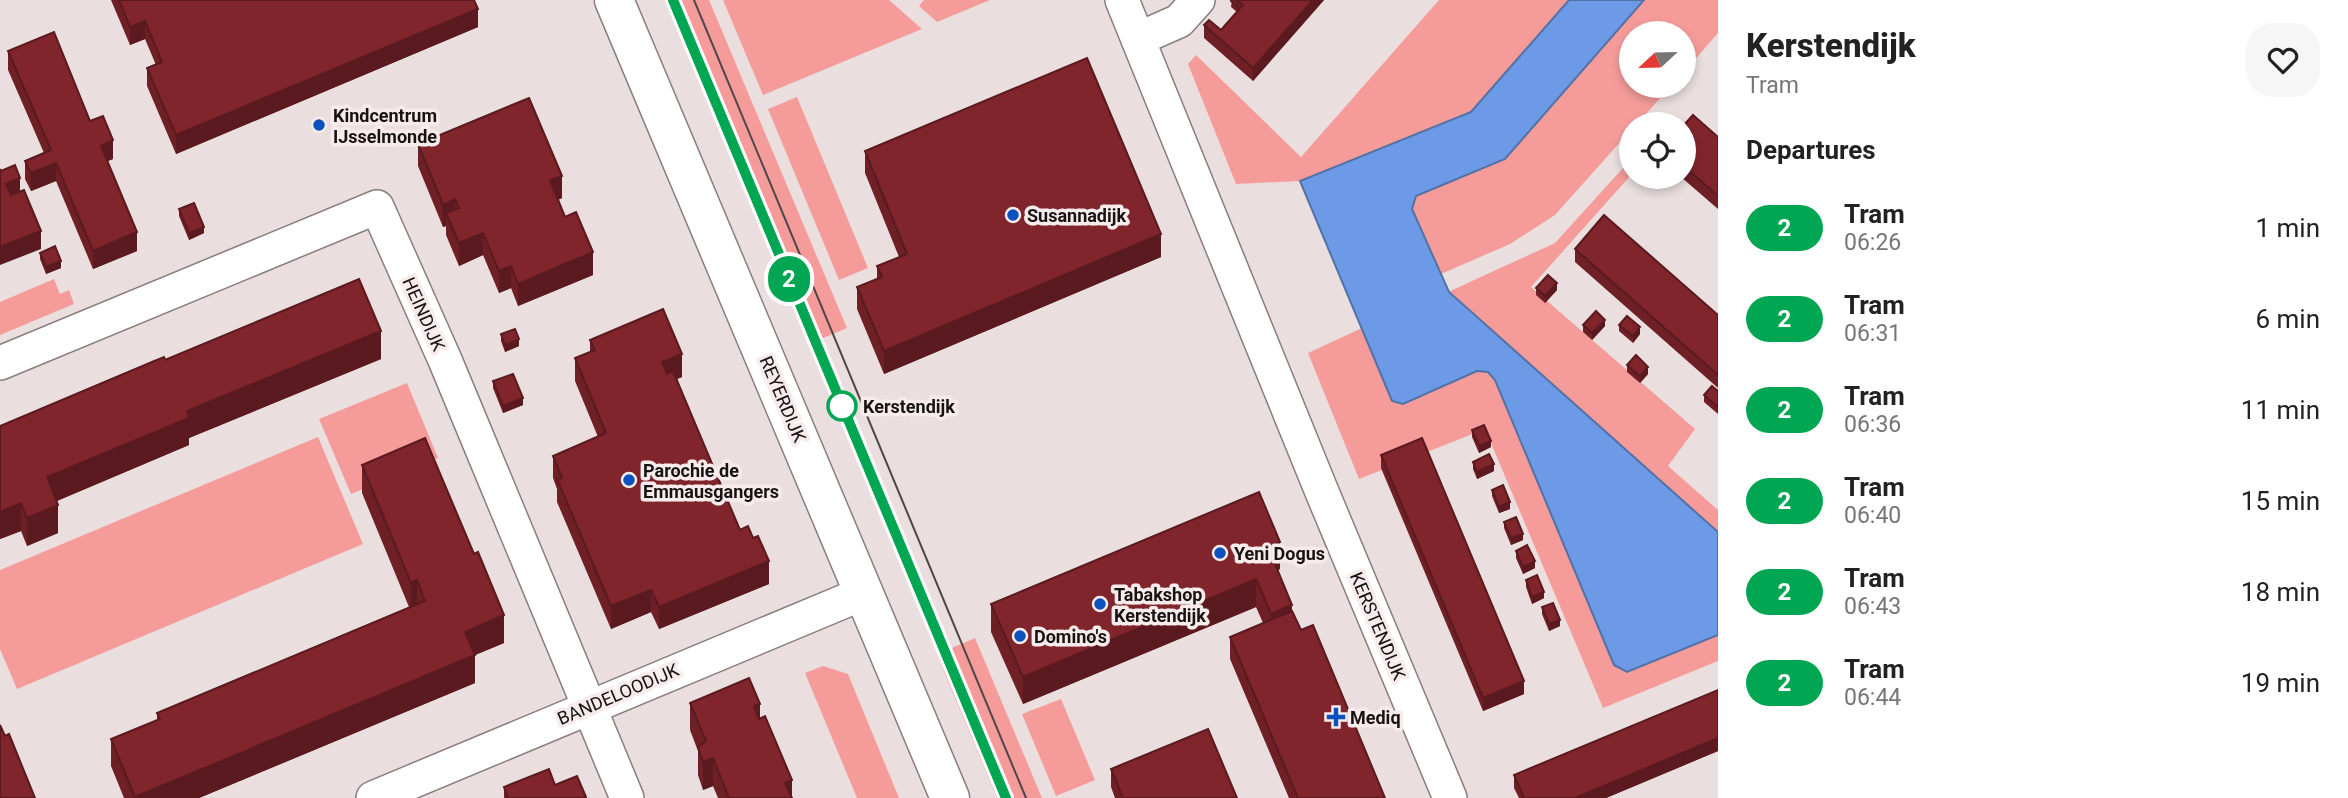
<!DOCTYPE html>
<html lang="en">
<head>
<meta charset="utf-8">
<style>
	:root { --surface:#fff; --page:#f6f6f6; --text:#222; --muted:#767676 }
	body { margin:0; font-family:Roboto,sans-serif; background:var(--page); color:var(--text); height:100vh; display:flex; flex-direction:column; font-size:26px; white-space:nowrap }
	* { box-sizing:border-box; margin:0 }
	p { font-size:23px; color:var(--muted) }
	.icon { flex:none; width:38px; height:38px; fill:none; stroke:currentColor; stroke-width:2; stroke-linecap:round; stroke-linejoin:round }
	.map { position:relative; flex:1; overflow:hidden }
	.sheet { display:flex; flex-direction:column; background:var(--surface); width:630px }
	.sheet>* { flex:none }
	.badge { padding:0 14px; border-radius:23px; font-size:24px; line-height:46px }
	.needle { width:46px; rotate:248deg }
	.tools { position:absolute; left:1619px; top:21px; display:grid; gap:14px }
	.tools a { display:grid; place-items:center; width:77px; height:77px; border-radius:50%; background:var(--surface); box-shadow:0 4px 10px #0003; font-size:35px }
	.map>.badge { position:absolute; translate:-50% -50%; box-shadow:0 0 0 4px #fff }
	h2 { padding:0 28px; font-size:26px; line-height:63px }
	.round { display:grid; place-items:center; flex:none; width:74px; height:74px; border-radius:28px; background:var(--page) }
	.summary { display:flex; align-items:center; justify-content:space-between; height:119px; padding:0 28px }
	h1 { font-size:33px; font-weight:800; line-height:52px }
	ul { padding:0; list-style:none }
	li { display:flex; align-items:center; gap:21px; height:91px; padding:0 28px }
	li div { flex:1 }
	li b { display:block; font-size:26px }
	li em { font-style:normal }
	li .badge { min-width:77px; font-weight:700; text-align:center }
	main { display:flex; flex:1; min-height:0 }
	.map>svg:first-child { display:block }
	.green { fill:#f59c9b }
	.water { fill:#6c9ae6; stroke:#5272a6; stroke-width:2 }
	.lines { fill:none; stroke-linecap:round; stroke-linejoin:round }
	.minor-casing { stroke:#887e7d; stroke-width:36 }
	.tertiary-casing { stroke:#887e7d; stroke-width:41 }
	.minor { stroke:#fff; stroke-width:33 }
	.tertiary { stroke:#fff; stroke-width:38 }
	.tram { stroke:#4c4746; stroke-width:2 }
	.wall { fill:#6e2026 }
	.shaded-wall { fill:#5a1a1f }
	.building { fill:#80252c; stroke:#5a1a1f; stroke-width:2 }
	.line-casing { stroke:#fff; stroke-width:16 }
	.line { stroke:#00a651; stroke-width:10 }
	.poi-dot { fill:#0c52bd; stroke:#f7eceb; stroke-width:2.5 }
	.stop-dot { fill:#fff; stroke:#00a651; stroke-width:3.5 }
	.labels { text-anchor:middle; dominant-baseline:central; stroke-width:7; stroke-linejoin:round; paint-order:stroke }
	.poi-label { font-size:18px; font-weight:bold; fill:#161312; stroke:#f7eceb; text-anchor:start }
	.street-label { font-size:18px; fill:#161312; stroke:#f7eceb }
	.stop-label { font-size:18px; font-weight:bold; fill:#161312; stroke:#f7eceb; text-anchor:start }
</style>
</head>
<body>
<main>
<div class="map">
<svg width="1718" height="798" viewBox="0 0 1718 798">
	<rect width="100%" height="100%" fill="#eadfde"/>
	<g class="green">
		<path d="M665,0H709L847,328L809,344Z"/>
		<path d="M723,0H889L922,29L763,95Z"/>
		<path d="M924,0H990L937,22L919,6Z"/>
		<path d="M1439,0H1569L1471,112L1300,181L1236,184L1188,64L1196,55L1301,157Z"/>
		<path d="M1644,0H1718V33L1684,72V33H1631V86H1671L1637,124H1631V130L1555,215L1510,244L1441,274L1412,209L1416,197L1505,159Z"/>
		<path d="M797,97L868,268L839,280L768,109Z"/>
		<path d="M1623,168L1631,175L1531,287L1695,429L1668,466L1718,510V532L1448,292L1555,243Z"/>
		<path d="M54,279L60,294L69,290L74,304L0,335V302Z"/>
		<path d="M1362,328L1392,400L1403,404L1477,371L1488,372L1495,380L1627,672L1718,635V661L1603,708L1485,429L1359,479L1308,353Z"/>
		<path d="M407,383L438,458L351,494L319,419Z"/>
		<path d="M318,437L363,544L17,689L0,649V570Z"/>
		<path d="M975,638L1042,798H997L945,674L938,654Z"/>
		<path d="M823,666L848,674L899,798H857L805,673Z"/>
		<path d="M1061,699L1095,780L1056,796L1022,714Z"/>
	</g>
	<path class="water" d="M1569,0H1644L1505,159L1416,196L1412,209L1449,292L1718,532V635L1627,672L1614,665L1495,380L1488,372L1477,371L1403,404L1392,401L1300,181L1471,112Z"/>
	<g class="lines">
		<defs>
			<g id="minor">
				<path d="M1122,0L1322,492L1450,798"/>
				<path d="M1138,39L1179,21L1198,0"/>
				<path d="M0,363L377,207L445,360L627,798"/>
				<path d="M373,798L864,593"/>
			</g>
			<path id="tertiary" d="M614,0L950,798"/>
		</defs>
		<use href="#minor" class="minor-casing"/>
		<use href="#tertiary" class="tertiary-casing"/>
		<use href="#minor" class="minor"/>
		<use href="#tertiary" class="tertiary"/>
		<g class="tram">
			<path d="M673,0L1006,798"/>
			<path d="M694,0L1026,798"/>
		</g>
	</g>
	<g class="wall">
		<path d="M111,0H474L478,27L176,154L147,86V68L156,65L145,39L130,45Z"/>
		<path d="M1232,0H1324L1253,81L1204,38V25L1221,30L1237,12L1231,7Z"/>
		<path d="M8,51L90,121L113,159L107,161L137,251L93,269L56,181L31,191L25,179V161L44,153L8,70Z"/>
		<path d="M1684,125L1718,137V209L1681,177H1684Z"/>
		<path d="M418,144L562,198L558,200L593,275L518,306L511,288L499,293L483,255L459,266L446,235V226L443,227L418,166Z"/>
		<path d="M865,151L1161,257L884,374L857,309V287L877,279V266L899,257L865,173Z"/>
		<path d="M179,209L204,233L189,240L179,216Z"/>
		<path d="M1575,249L1718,315V388L1575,262Z"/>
		<path d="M40,253L61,268L46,274L40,259Z"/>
		<path d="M1536,288L1557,290L1545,303L1536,295Z"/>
		<path d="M1583,325L1605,326L1592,340L1583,332Z"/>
		<path d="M1619,325L1640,334L1633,343L1619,331Z"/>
		<path d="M501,334L519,346L505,352L501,341Z"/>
		<path d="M590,340L682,377L677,379L740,530L769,584L659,629L651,612L611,629L557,502V489L553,478V456L598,437L575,381V358L590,352Z"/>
		<path d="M381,359L189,438V445L57,501L58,533L27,546L21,531L0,539V426L165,360Z"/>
		<path d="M1627,365L1648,374L1640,383L1627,372Z"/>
		<path d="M493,381L523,405L503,413L493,388Z"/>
		<path d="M1718,391V414L1704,402V395Z"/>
		<path d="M1472,430L1491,447L1479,453L1472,437Z"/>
		<path d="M1381,455L1524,694L1483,711L1381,468Z"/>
		<path d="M1473,462L1494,471L1477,479L1473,469Z"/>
		<path d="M362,465L504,643L475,655V683L199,798H124L111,766V739L157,720V713L409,607L362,493Z"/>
		<path d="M1492,490L1510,509L1499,513L1492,496Z"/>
		<path d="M1504,522L1523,540L1511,545L1504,528Z"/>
		<path d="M1516,551L1535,568L1523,574L1516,558Z"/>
		<path d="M1280,569L1278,570L1292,611L1301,630L1385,798H1289L1230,659V637L1263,623L1256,607L1023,704L991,632V604Z"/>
		<path d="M1526,580L1544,598L1532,604L1526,587Z"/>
		<path d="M1542,607L1560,626L1549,631L1542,614Z"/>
		<path d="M1718,690V751L1606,798H1519L1514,788V775Z"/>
		<path d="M690,703L760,718L792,798H718L713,786L703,790L698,775V751L690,730Z"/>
		<path d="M1111,769L1237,798H1115L1111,787Z"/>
		<path d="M555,785L586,798H504V787Z"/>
	</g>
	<g class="shaded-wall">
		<path d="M1313,0H1324L1253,81V68Z"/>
		<path d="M478,9V27L176,154V135Z"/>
		<path d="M145,21V39L130,45V27Z"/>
		<path d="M113,140V159L101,164V146Z"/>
		<path d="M56,163V181L31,191V173Z"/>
		<path d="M562,176V198L550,203V180Z"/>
		<path d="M20,178V196L6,202V184Z"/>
		<path d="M455,199V222L446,213V226L443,227V205Z"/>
		<path d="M204,227V233L189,240V233Z"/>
		<path d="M41,231V249L0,265V247Z"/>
		<path d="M137,232V251L93,269V251Z"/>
		<path d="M483,233V255L459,266V243Z"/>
		<path d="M1161,234V257L884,374V351Z"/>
		<path d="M593,252V275L518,306V284Z"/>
		<path d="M61,261V268L46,274V267Z"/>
		<path d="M511,266V288L499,293V271Z"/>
		<path d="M1557,283V290L1545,303V296Z"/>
		<path d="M1605,320V326L1592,340V333Z"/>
		<path d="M1640,327V334L1633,343V336Z"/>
		<path d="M381,331V359L189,438V445L47,505V477L187,411Z"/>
		<path d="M519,339V346L505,352V345Z"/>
		<path d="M682,354V377L662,385V362Z"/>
		<path d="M1648,367V374L1640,383V376Z"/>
		<path d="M523,398V405L503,413V406Z"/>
		<path d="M1491,441V447L1479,453V446Z"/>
		<path d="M1494,464V471L1477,479V472Z"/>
		<path d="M1510,502V509L1499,513V507Z"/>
		<path d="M21,503V531L0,539V512Z"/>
		<path d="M58,505V533L27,546V518Z"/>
		<path d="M1523,534V540L1511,545V538Z"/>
		<path d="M1280,542V569L1268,574V547Z"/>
		<path d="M769,561V584L659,629V607Z"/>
		<path d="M1535,561V568L1523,574V567Z"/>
		<path d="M1256,579V607L1023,704V677Z"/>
		<path d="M417,580V608L411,610V583Z"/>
		<path d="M651,590V612L611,629V606Z"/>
		<path d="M1544,592V598L1532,604V597Z"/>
		<path d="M1292,605V633L1271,642V614Z"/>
		<path d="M504,615V643L475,655V683L199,798H135V797L465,632Z"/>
		<path d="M1560,620V626L1549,631V624Z"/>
		<path d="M1524,681V694L1483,711V698Z"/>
		<path d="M760,704V732L754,706Z"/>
		<path d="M1718,738V751L1606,798H1575Z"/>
		<path d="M713,758V786L703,790V762Z"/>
		<path d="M792,780V798L785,783Z"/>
	</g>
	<g class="building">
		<path d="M119,0H474L478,9L176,135L147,68L162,62L145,21L130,27Z"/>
		<path d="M1232,0H1237V6L1231,1Z"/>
		<path d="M1237,0H1313L1253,68L1204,25L1209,20L1221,30L1243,5Z"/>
		<path d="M54,32L90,121L103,116L113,140L101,146L137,232L93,251L56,163L31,173L25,161L51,150L8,51Z"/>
		<path d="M1087,58L1161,234L884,351L857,287L882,277L877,266L907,254L865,151Z"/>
		<path d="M529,98L562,176L550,180L565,217L576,212L593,252L518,284L511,266L499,271L483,233L459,243L446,213L459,208L455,199L443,205L418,144Z"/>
		<path d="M1693,115L1718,137V196L1684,166V125Z"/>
		<path d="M15,165L20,178L6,184L11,195L24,190L41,231L0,247V169L1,171Z"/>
		<path d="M194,203L204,227L189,233L179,209Z"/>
		<path d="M1604,215L1718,315V375L1575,249Z"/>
		<path d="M55,246L61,261L46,267L40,253Z"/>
		<path d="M1548,275L1557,283L1545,296L1536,288Z"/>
		<path d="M359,279L381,331L187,411L189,418L47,477L58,505L27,518L21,503L0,512V426L152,362L164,357L165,360Z"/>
		<path d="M663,309L682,354L662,362L667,374L673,371L740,530L748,526L753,538L758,536L769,561L659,607L651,590L611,606L557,479L562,478L553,456L606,433L575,358L595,350L590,340Z"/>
		<path d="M1596,311L1605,320L1592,333L1583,325Z"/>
		<path d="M1627,316L1640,327L1633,336L1619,325Z"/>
		<path d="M515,329L519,339L505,345L501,334Z"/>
		<path d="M1636,355L1648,367L1640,376L1627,365Z"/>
		<path d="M513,374L523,398L503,406L493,381Z"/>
		<path d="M1712,386L1718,391V407L1704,395Z"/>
		<path d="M1484,425L1491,441L1479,446L1472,430Z"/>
		<path d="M425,438L474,554L478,552L504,615L465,632L475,655L135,797L111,739L160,719L157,713L425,601L417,580L411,583L362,465Z"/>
		<path d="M1422,438L1524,681L1483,698L1381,455Z"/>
		<path d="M1489,454L1494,464L1477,472L1473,462Z"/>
		<path d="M1503,485L1510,502L1499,507L1492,490Z"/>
		<path d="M1259,492L1280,542L1268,547L1292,605L1271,614L1256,579L1023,677L991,604Z"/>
		<path d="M1516,517L1523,534L1511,538L1504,522Z"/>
		<path d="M1527,545L1535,561L1523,567L1516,551Z"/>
		<path d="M1537,575L1544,592L1532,597L1526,580Z"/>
		<path d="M1553,603L1560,620L1549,624L1542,607Z"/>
		<path d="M1292,611L1301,630L1313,625L1385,798H1298L1230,637Z"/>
		<path d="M749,678L760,704L754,706L759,719L765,716L792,780L785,783L792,798H729L713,758L703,762L698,747L706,741L690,703Z"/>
		<path d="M1718,690V738L1575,798H1524L1514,775Z"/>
		<path d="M0,725L5,736L9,734L35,798H0Z"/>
		<path d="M1208,729L1237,798H1123L1111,769Z"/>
		<path d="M549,769L555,785L577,776L586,797L583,798H508L504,787Z"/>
	</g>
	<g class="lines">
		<defs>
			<path id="line" d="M673,0L1006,798"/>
		</defs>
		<use href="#line" class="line-casing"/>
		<use href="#line" class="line"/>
	</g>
	<g class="poi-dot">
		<circle cx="319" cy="125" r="7"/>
		<circle cx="1013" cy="215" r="7"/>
		<circle cx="629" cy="480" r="7"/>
		<circle cx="1220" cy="553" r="7"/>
		<circle cx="1100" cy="604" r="7"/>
		<circle cx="1020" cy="636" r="7"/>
		<path d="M1332.5 706.5h7v7h7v7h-7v7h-7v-7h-7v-7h7z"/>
	</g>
	<circle class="stop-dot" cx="842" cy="406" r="14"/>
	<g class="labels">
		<g class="poi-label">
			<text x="333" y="115">Kindcentrum<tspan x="333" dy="21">IJsselmonde</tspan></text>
			<text x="1027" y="215">Susannadijk</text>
			<text x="643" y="470">Parochie de<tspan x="643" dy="21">Emmausgangers</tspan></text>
			<text x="1234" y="553">Yeni Dogus</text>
			<text x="1114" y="594">Tabakshop<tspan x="1114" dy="21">Kerstendijk</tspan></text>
			<text x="1034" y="636">Domino's</text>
			<text x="1350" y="717">Mediq</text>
		</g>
		<g class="street-label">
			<text transform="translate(424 314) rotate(66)">HEINDIJK</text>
			<text transform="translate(783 399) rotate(67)">REYERDIJK</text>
			<text transform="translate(1378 626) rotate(67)">KERSTENDIJK</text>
			<text transform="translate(618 694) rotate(-23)">BANDELOODIJK</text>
		</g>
		<g class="stop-label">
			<text x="863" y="406">Kerstendijk</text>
		</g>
	</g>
</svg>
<div class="tools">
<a><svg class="needle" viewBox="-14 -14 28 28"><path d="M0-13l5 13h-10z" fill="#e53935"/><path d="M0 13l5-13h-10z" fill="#767676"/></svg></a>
<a><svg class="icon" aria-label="locate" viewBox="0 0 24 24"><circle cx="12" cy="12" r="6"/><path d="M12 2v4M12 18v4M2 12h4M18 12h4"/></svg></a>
</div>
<b class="badge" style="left:789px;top:279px;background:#00a651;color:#fff">2</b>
</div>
<section class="sheet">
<div class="summary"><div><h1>Kerstendijk</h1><p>Tram</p></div><a class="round"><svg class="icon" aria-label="heart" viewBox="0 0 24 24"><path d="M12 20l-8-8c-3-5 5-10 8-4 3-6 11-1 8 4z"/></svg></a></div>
<h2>Departures</h2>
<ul>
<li><span class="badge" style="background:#00a651;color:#fff">2</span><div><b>Tram</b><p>06:26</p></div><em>1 min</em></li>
<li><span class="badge" style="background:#00a651;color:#fff">2</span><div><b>Tram</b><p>06:31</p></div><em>6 min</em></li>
<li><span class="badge" style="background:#00a651;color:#fff">2</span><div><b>Tram</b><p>06:36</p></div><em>11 min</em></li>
<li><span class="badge" style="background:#00a651;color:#fff">2</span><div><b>Tram</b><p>06:40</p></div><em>15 min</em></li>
<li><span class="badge" style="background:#00a651;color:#fff">2</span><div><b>Tram</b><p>06:43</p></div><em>18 min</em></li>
<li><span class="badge" style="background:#00a651;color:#fff">2</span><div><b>Tram</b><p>06:44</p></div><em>19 min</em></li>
</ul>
</section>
</main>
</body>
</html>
